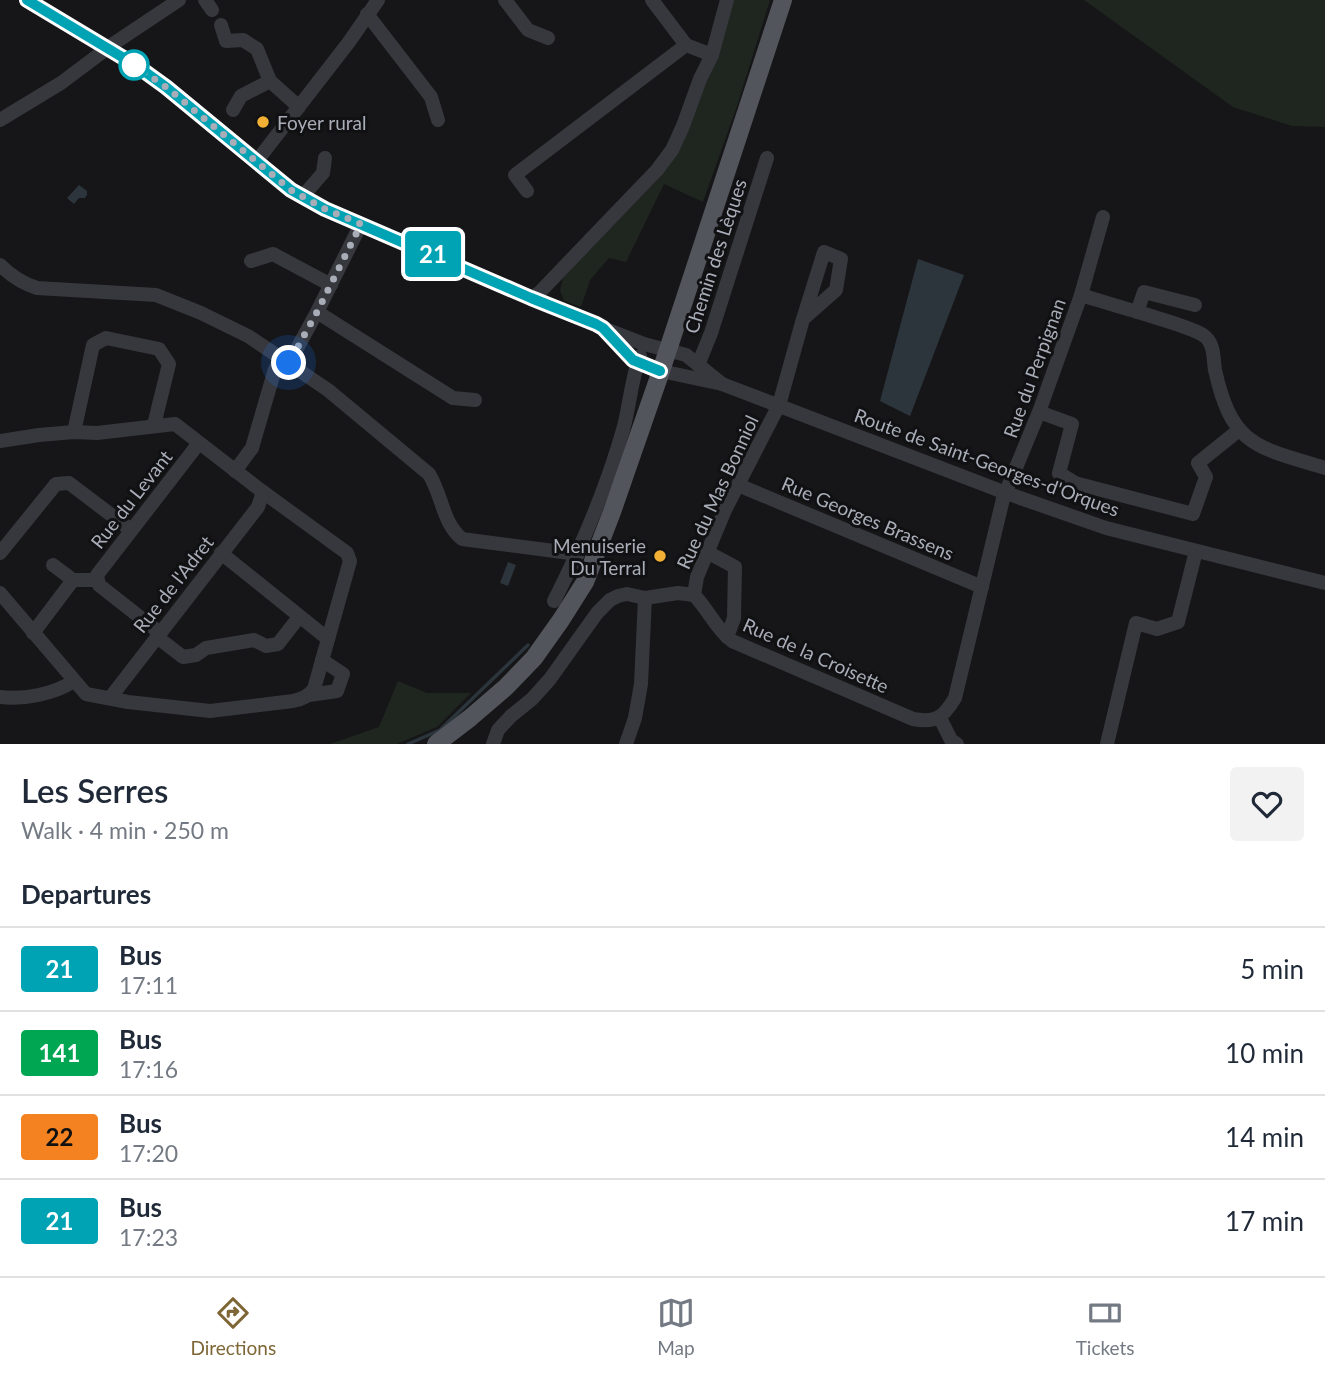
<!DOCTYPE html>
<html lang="en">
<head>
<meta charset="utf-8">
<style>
	:root { --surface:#fff; --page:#f2f2f3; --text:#1f2937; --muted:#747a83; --line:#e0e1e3; --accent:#7e6636 }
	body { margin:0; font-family:Lato,sans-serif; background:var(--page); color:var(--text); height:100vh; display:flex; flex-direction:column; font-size:26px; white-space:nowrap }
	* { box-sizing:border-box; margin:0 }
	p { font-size:23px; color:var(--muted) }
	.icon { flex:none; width:38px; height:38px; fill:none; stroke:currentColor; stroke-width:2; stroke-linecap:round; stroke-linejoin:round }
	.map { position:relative; height:744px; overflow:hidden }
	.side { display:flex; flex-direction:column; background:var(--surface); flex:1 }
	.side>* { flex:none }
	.badge { padding:0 14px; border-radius:5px; font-size:24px; line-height:46px }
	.you { position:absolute; width:35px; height:35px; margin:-18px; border:5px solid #fff; border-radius:50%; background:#1a73e8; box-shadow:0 0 0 10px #1a73e833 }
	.map>.badge { position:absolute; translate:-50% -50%; box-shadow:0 0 0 4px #fff }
	h2 { padding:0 21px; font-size:26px; line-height:63px }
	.round { display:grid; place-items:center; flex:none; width:74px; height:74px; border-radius:7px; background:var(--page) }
	.headline { display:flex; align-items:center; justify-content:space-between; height:119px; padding:0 21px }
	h1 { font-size:33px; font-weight:600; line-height:52px }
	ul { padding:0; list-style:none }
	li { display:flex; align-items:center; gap:21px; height:84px; padding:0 21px; border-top:2px solid var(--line) }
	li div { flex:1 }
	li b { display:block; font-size:26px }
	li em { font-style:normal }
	li .badge { min-width:77px; font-weight:700; text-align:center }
	.dock { display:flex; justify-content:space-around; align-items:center; height:98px; border-top:2px solid var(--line); background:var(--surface); font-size:19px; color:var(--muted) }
	.dock a { display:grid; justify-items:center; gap:4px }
	.dock .selected { color:var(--accent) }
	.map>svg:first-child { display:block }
	.green { fill:#1e261f }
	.water { fill:#2c353c }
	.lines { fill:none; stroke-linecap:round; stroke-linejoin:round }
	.stream { stroke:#2c353c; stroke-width:3.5 }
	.minor { stroke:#37383d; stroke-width:14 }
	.major { stroke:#53555c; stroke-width:18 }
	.line-casing { stroke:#fff; stroke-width:16 }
	.line { stroke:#00a3b4; stroke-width:10 }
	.walk { stroke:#a8adb8; stroke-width:7; stroke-dasharray:0 12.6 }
	.stop-dot { fill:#fff; stroke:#00a3b4; stroke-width:3.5 }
	.poi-dot { fill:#f2b134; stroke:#111113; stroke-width:2.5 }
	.labels { text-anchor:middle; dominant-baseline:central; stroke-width:6; stroke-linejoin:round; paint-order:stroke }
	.poi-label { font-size:19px; fill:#a8adb8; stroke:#111113; text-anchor:start }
	.street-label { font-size:19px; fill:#a8adb8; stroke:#111113 }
</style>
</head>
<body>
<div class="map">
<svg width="1325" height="744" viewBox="0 0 1325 744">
	<rect width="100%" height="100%" fill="#161618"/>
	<g class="green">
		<path d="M733,0H770L737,106L703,202L664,184L626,262L609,258L590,280L581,307L564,301L560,290L563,278L657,180Z"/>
		<path d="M1084,0H1325V127L1292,126L1233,107Z"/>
		<path d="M398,681L427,693H471L437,727L397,744H330L379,727Z"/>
	</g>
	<g class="water">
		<path d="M79,185L87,191V195L85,198H79L74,204L67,198Z"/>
		<path d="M918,259L964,275L910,416L880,401Z"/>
		<path d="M508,562L516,565L508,586L500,583Z"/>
	</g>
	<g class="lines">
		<path class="stream" d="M408,744L440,730L528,645"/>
		<g class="minor">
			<path d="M27,0L137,66L166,87L291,190L325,209L603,328L644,344L686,355L722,384"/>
			<path d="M205,0L212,10"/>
			<path d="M505,0L528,30L548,38"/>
			<path d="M652,0L686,45L712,55"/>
			<path d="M367,14L431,97L438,120"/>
			<path d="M221,25L226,41L243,40L257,49L270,81L299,107"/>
			<path d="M233,110L241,96L270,81"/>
			<path d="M0,120L61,83L113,44L179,0"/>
			<path d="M256,162L349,42L378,0"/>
			<path d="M527,191L515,175L686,45"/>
			<path d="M302,197L323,173L325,158"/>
			<path d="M251,261L273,254L331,285"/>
			<path d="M0,265C11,276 21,283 37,288L156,295L201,313L248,336L328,390L429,474C443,497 442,522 462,539L578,554"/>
			<path d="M1081,295C1104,302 1126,309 1148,315C1163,320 1190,327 1203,335C1215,343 1213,358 1215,370C1232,447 1257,447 1325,468"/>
			<path d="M531,298L539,293L657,170L672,150L683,126L700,79L712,55L727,0"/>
			<path d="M317,312L453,398L475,400"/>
			<path d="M1137,312L1144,292L1195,305"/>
			<path d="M607,331L633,360L661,371L722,384L1006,493L1106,528L1325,583"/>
			<path d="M289,363L317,312L361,224"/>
			<path d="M698,365L711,333L767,158"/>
			<path d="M1039,412L1072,424L1059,473L1075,483L1193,514L1206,477L1198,463L1239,430"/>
			<path d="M74,432L93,345L106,338L159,349L169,364L154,425"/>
			<path d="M0,441L39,435L74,432L97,433L175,424L263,492L347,553L350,561L314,689C308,696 303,699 293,701L210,711L128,702L86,694L0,593"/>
			<path d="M235,471L252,448L275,369L282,359"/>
			<path d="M738,485L982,587"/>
			<path d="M707,552L735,567L734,618L727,637"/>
			<path d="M0,553L56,484L69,483L131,530"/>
			<path d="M221,553L328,639"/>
			<path d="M53,565L73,580"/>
			<path d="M694,595C708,609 716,629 732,641L913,719C936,723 943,718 955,698L1003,499L1039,412L1081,295L1103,217"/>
			<path d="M694,595L697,577L725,510L779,405L803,319L824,252L841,259L836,290L803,319"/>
			<path d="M554,601C582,546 606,489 623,430C630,405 631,380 640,356"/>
			<path d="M33,633L73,580H97"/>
			<path d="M160,633L99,585L97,575L199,443"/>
			<path d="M157,637L183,657L196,655L206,648L254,640L266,646L278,644L299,617"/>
			<path d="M309,695L337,691L343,674L322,660"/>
			<path d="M0,697C24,700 54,694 74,681"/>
			<path d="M110,698L258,507L263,492"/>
			<path d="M940,718L951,740L957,744"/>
			<path d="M493,744L498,730L511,716L532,699L550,679L597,613L610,600L618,596L627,594L645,598L678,593L694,595"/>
			<path d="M626,744L635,718L641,684L645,598"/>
			<path d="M1107,744L1136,623L1157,629L1178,622L1196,551"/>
		</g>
		<path class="major" d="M436,744L470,718L506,687L534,658L561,620L585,582L612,512L661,371L783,0"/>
	</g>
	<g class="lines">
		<defs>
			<path id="line" d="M27,0L137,66L166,87L291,190L325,209L531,298L596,324L603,328L633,360L660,371"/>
		</defs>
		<use href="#line" class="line-casing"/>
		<use href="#line" class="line"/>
		<path class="walk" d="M134,65L166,87L291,190L325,209L361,224L317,312L289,363"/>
	</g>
	<circle class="stop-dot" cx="134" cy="65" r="14"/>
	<g class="poi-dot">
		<circle cx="263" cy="122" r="7"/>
		<circle cx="660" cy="556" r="7"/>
	</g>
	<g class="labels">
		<g class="poi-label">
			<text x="277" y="122">Foyer rural</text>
			<text x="646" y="545" text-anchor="end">Menuiserie<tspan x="646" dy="22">Du Terral</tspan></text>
		</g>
		<g class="street-label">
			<text transform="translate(715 256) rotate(-72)">Chemin des Lèques</text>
			<text transform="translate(1034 368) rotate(-70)">Rue du Perpignan</text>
			<text transform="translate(987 462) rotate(20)">Route de Saint-Georges-d'Orques</text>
			<text transform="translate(717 492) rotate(-65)">Rue du Mas Bonniol</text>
			<text transform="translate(131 499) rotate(-52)">Rue du Levant</text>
			<text transform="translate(868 518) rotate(23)">Rue Georges Brassens</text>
			<text transform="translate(173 584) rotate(-52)">Rue de l'Adret</text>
			<text transform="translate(816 655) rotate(24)">Rue de la Croisette</text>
		</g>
	</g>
</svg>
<div class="you" style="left:289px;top:363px"></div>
<b class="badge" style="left:433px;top:254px;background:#00a3b4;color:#fff">21</b>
</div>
<section class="side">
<div class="headline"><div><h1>Les Serres</h1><p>Walk · 4 min · 250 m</p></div><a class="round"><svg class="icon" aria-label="heart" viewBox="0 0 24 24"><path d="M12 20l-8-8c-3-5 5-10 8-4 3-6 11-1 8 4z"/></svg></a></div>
<h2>Departures</h2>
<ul>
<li><span class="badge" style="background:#00a3b4;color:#fff">21</span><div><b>Bus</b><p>17:11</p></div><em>5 min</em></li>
<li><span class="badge" style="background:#00a651;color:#fff">141</span><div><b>Bus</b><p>17:16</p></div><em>10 min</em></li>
<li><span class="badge" style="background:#f58220;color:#111">22</span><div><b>Bus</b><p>17:20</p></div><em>14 min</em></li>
<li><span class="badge" style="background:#00a3b4;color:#fff">21</span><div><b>Bus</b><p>17:23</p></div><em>17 min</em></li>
</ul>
</section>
<nav class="dock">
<a class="selected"><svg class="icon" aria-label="directions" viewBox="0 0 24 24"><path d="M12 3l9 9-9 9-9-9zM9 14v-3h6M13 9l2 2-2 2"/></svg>Directions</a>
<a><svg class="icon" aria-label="map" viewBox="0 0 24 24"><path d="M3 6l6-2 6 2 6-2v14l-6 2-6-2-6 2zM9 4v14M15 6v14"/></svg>Map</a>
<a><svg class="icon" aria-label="tickets" viewBox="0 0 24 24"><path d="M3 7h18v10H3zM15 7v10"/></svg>Tickets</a>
</nav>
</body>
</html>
